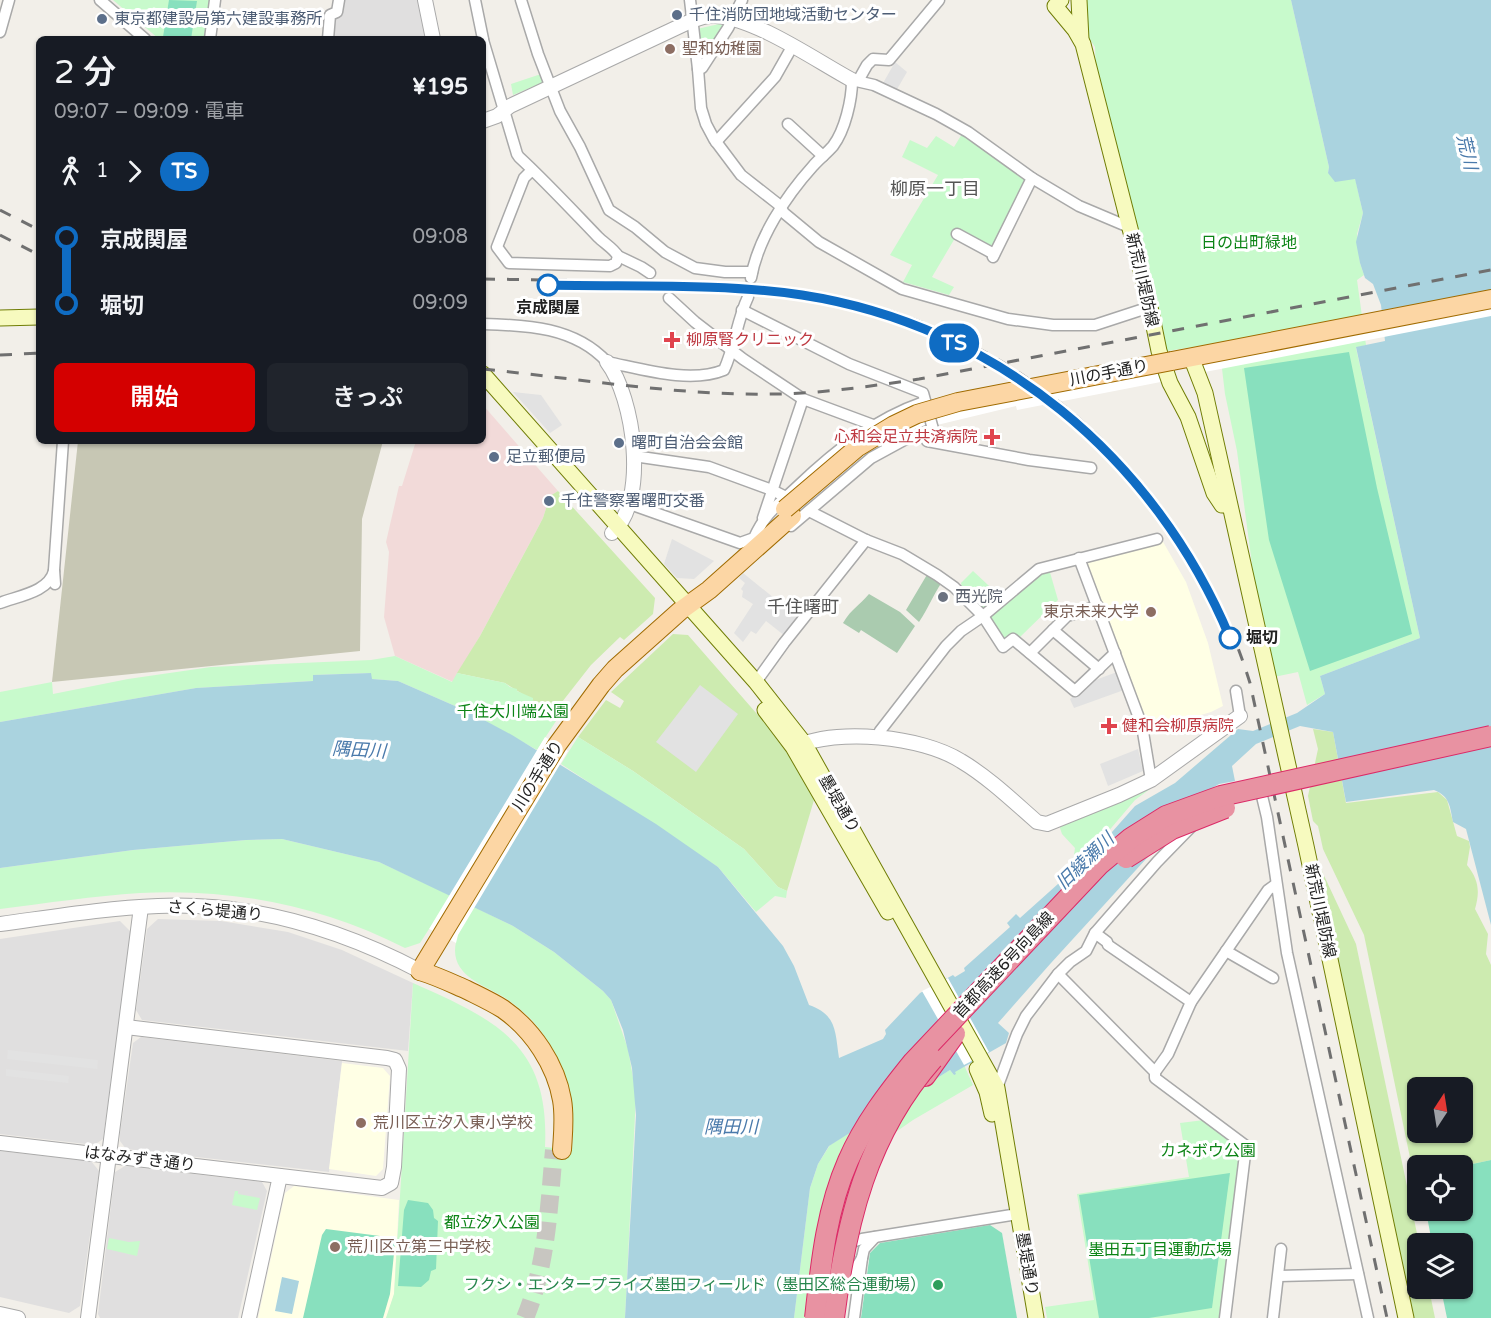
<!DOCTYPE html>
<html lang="ja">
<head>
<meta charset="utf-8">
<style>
	:root { --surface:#171b24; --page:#20242c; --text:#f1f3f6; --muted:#9ea1a6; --accent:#d40000 }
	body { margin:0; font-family:"Varela Round","Noto Sans JP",sans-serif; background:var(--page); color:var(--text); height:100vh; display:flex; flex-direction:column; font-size:22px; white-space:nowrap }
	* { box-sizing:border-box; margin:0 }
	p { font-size:20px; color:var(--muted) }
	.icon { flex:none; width:33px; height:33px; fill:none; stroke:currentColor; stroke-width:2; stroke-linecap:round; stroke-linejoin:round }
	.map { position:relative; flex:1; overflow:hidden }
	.sheet { position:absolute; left:36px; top:36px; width:450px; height:408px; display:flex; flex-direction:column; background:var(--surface); border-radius:9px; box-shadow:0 2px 4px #0004 }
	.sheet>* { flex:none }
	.badge { padding:0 12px; border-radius:20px; font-size:21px; line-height:39px }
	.needle { width:39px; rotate:12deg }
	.controls { position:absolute; left:1407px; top:1077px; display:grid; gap:12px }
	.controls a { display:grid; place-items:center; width:66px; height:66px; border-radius:9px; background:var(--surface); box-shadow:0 2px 4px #0004; font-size:30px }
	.map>.badge { position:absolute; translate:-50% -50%; box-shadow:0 0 0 3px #fff }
	.legs { display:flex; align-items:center; gap:9px; height:66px; padding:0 18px; font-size:20px }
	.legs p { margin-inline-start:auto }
	.overview { display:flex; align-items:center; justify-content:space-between; height:102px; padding:0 18px }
	h1 { font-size:33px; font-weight:600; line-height:45px }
	.primary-button { display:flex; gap:12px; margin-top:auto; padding:12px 18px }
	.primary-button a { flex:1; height:69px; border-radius:9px; background:var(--accent); color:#fff; font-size:24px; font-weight:600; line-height:69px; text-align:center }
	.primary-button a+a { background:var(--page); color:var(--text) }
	ul { padding:0 18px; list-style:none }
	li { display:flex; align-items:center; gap:21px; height:66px; font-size:22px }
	li i { display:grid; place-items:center; width:9px; height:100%; margin:0 8px; background:currentColor }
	li i::after { content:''; width:15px; height:15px; margin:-8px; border:4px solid; border-radius:50%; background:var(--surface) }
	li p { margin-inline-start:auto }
	li:first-child i { background:linear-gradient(#0000 50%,currentColor 0) }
	li:last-child i { background:linear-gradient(currentColor 50%,#0000 0) }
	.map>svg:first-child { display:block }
	.residential { fill:#e0dfdf }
	.commercial { fill:#f2dad9 }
	.education { fill:#ffffe5 }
	.construction { fill:#c7c7b4 }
	.grass { fill:#cdebb0; fill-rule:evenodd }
	.cemetery { fill:#aacbaf }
	.park { fill:#c8facc }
	.pitch { fill:#88e0be }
	.parking { fill:#e2e2e2 }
	.water { fill:#aad3df }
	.pier { fill:#fff }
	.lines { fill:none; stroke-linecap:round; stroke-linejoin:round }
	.minor-tunnel { stroke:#c8c6c1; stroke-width:10; stroke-dasharray:10 5; stroke-linecap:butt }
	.primary-tunnel { stroke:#c8c6c1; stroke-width:18; stroke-dasharray:18 9; stroke-linecap:butt }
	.minor-casing { stroke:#a9a9a9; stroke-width:13 }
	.tertiary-casing { stroke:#a9a9a9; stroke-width:16 }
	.secondary-casing { stroke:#707d05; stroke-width:17 }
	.primary-casing { stroke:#a06b00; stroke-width:20 }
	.motorway-casing { stroke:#dc2a67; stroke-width:22 }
	.minor { stroke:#fff; stroke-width:10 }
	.tertiary { stroke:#fff; stroke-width:14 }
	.secondary { stroke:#f7fabf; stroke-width:15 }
	.primary { stroke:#fcd6a4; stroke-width:18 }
	.motorway { stroke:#e892a2; stroke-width:20 }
	.rail { stroke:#707070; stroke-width:3; stroke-dasharray:12 12; stroke-linecap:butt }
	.primary-bridge-casing { stroke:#a06b00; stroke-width:20; stroke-linecap:butt }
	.motorway-bridge-casing { stroke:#dc2a67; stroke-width:22; stroke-linecap:butt }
	.primary-bridge { stroke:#fcd6a4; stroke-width:18 }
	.motorway-bridge { stroke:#e892a2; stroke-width:20 }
	.line-1-casing { stroke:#fff; stroke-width:14 }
	.line-1 { stroke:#0f6cc3; stroke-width:9 }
	.service-dot { fill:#5c6f8a; stroke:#fff; stroke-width:2 }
	.education-dot { fill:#8d6e63; stroke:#fff; stroke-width:2 }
	.stop-1-dot { fill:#fff; stroke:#0f6cc3; stroke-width:3 }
	.health-dot { fill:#e0444e; stroke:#fff; stroke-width:2 }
	.worship-dot { fill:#6b7280; stroke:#fff; stroke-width:2 }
	.leisure-dot { fill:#2e9e5b; stroke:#fff; stroke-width:2 }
	.labels { text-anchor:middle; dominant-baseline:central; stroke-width:6; stroke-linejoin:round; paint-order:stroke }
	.service-label { font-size:16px; fill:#4e5e75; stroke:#fff; text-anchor:start }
	.education-label { font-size:16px; fill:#785e54; stroke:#fff; text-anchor:start }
	.park-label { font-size:16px; fill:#0c8416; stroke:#fff }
	.street-label { font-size:16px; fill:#222; stroke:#fff }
	.stop-label { font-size:16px; font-weight:bold; fill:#222; stroke:#fff }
	.health-label { font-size:16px; fill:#be3a42; stroke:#fff; text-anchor:start }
	.worship-label { font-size:16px; fill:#5b616d; stroke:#fff; text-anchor:start }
	.leisure-label { font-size:16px; fill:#27864d; stroke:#fff; text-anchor:end }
	.water-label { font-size:18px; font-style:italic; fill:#4a7aab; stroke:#fff }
	.neighbourhood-label { font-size:18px; fill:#555; stroke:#fff }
</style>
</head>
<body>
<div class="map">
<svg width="1491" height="1318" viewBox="0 0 1491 1318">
	<rect width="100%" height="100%" fill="#f2efe9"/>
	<g class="residential">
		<path d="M342,0H418L426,39H331L333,18Z"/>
		<path d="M158,919L221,921L288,932L342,950L413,983L408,1051L142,1020L136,1010L147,929Z"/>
		<path d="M120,921L131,932L103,1139L94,1145L0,1134V939Z"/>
		<path d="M141,1037L342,1061L329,1172L126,1149L120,1141V1133L133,1043Z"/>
		<path d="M0,1151L91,1161L99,1171L80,1306L69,1313L0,1297Z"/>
		<path d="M125,1166L262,1182L267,1191L238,1318H100L98,1314L115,1172Z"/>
	</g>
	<path class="commercial" d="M483,405L558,491L550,496L543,518L532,539L480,636L453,682L395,656L384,617L389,552L386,542L399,486H402L416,441H483Z"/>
	<g class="education">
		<path d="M1162,540L1186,582L1208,643L1223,706L1211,712L1184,720L1159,721L1145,725L1087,562L1093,558Z"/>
		<path d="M342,1063L383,1068L390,1076L383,1169L376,1176L329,1169Z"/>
		<path d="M294,1186L399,1200L394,1294L386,1318H258L285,1193Z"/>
	</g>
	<path class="construction" d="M78,441H383L362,519L360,651L52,682Z"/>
	<g class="grass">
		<path d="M558,491L655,598L653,614L624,640L620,637L591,665L555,711L540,705L505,683L457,673L480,636L532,539L543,518L550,496Z"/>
		<path d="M673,634L688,635L764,722L789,756L814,800L787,891L778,887L744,849L633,771L578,737L606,700L620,708L624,701L611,692Z"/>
		<path d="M1313,729L1333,732L1346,803L1438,792L1447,800L1457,836L1469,841L1470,847L1467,865C1479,880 1480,892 1475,909L1488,934L1486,954L1491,965V1160L1463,1166H1418L1417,1176L1414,1177L1364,935L1323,849L1318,826L1313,821L1308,796L1318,749ZM1418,1088H1462V1132H1418Z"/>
		<path d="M1313,852L1356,944L1419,1243L1418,1244V1288L1429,1289L1435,1318H1411Z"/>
	</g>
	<g class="cemetery">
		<path d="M928,573L942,582C933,595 928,609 919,622L906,610Z"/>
		<path d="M869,594L900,612L915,626L897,653L861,630L859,633L843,623C852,608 859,606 869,594Z"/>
	</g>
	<g class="park">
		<path d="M113,0H210L204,39H159Z"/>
		<path d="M1083,0H1291L1329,167L1328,173L1355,178L1363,213L1357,234L1360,263L1364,275L1357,280L1366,345L1356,348L1420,638L1320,676L1325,694L1307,705L1298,672L1274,677L1257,602L1237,451L1225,394L1219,343L1167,351L1162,322L1096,73L1095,47L1085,32Z"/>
		<path d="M719,24L725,26L701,61L697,29Z"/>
		<path d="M541,74L544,82L513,95L511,84Z"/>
		<path d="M962,134L1029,183L991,251L958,233L932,277L954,287L949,295L903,282L912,265L890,255L938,175L902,157L910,140L927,148L936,136L954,147Z"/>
		<path d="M1045,569H1049L1058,600L1019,638L1003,641L990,618Z"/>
		<path d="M973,571L1002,598L984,610L962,589L961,583Z"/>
		<path d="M395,656L452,682L457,673L505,683L510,687L517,689V691L533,698V701L540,703V705L548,706L552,711L562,712L537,750L471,713L398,681L371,679V673L313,675V681L196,688L0,722V692L52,682L53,694L128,679L211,667L371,660Z"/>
		<path d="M578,737L633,771L744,849L778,887L787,891L786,898L775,896L756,912L718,867L561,764Z"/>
		<path d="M1149,787L1150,789L1135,800L1095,847L1075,864L1073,862L1075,848L1062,834L1060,828L1061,824L1108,806Z"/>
		<path d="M282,839L379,862L433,887L513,926L554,952L603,991L611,1000L628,1049L636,1095L625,1318H386L394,1294L413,983C496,1020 550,1044 545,1147L572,1150C577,1104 566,1062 537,1026C527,1014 515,1004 502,996C481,984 449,974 456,942L429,929L420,943L405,948C322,906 233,888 140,893C94,896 47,903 0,909V868L133,850L246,840Z"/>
		<path d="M964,1065L973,1085L913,1120L867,1152L820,1318H794L810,1188L818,1164L830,1145L950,1070L954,1075V1072Z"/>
		<path d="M1204,1120L1242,1148L1220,1318H1047L1045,1307L1094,1300L1077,1194L1189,1177L1180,1123Z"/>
		<path d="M235,1191H238V1194L260,1198L257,1210L232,1205Z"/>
		<path d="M109,1238L129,1242L140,1241L137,1256L107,1249Z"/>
	</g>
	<g class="pitch">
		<path d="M169,0L197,1L191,39L163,37Z"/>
		<path d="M1349,352L1377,488L1412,634L1310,671L1269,540L1244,368Z"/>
		<path d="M1491,1160V1318H1447L1441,1289L1462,1288V1244L1432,1243L1426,1211L1462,1210L1463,1166Z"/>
		<path d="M1230,1173L1212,1308L1149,1318H1099L1079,1195Z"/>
		<path d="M408,1200L428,1203L433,1210L434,1218L438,1221L436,1269L431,1271L429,1280L421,1287L398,1286L404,1210Z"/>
		<path d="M990,1225L1002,1233L1017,1318H861L870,1253L880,1243Z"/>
		<path d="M326,1229L380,1236L382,1242L395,1243L390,1294L383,1318H303L322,1235Z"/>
	</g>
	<g class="parking">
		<path d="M895,62L907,72L896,91L882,85Z"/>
		<path d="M513,392L541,395L562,425L550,433Z"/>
		<path d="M672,539L714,561L694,579L677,578L664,564Z"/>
		<path d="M743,573L799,618L785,636L766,621L756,634L751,631L743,642L734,633L753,604L742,597L743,591L741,589L745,583L739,578Z"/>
		<path d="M1117,672L1124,690L1074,708L1070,699L1090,682Z"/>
		<path d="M700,685L738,714L696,772L656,742Z"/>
		<path d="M1138,749L1143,771L1108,786L1100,764Z"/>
		<path d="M8,1050L98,1060L97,1069L7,1059Z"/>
		<path d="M6,1069L69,1076L68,1083L6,1076Z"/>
	</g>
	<g class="water">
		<path d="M1291,0H1491V925L1466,829L1453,822C1450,807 1450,796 1434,790L1346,802L1333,732L1300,726L1256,744L1232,766L1235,781L1219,784L1209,790L1051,963L998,1023L1009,1033L1006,1043L955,1072L956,1074L954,1075L950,1070L829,1146L818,1164L810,1188L794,1318H625L636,1115L632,1068L623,1030L611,1000L603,991L554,952L513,926L379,862L282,839L246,840L133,850L0,868V722L196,688L313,681V675L371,673L372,679L398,681L471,713L512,735L656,824L718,867L783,946L794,966L809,1005C837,1015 835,1031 839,1058L883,1039L886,1034L885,1030L920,993L953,975L955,977L965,971L964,968L1010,927L1007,923L1016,914L1020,918L1097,849L1135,806L1175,783L1238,729L1253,731L1297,713L1325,694L1320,676L1420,638L1356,347L1385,341L1381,305L1373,284L1365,278L1360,263L1356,242L1363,213L1355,179L1335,182L1328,173L1329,167Z"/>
		<path d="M282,1277L299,1281L292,1314L275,1311Z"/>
	</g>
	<g class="pier">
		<path d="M1491,292V316L1205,372L1200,348Z"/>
		<path d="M1171,353L1176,379L1017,410L1016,406L937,425L890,443L794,520L805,485L875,430Z"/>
		<path d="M545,737L568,751L458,935L456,943L429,929Z"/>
		<path d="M948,978L989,1052L964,1065L922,991Z"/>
	</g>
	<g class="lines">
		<path class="minor-tunnel" d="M748,297L751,278"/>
		<path class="primary-tunnel" d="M525,1318C547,1265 549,1206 554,1150"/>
		<defs>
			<g id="minor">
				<path d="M100,0L145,39"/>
				<path d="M475,0L483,39"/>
				<path d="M521,0L538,54L560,111L580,147L609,210L635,227L665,252L695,268L725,272H752"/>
				<path d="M690,0L698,69L701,108L706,124L714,139L741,175L778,204L784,213L819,242L902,289L1008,319L1053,325H1095L1150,307"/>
				<path d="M0,32L9,0"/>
				<path d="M210,39L215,0"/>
				<path d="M328,39L330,15L337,12L339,0"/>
				<path d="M483,40L517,154L519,157C546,182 572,210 598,237C604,243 614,249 618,256L616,263L610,266L509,263L497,247L524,178L532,170"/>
				<path d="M698,69L702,68L728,28L742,0"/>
				<path d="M858,81L867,65L873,59L889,60L939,0"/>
				<path d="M788,124L823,156"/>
				<path d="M716,142L775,77L792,47"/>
				<path d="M957,234L994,254"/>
				<path d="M618,256L641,267L650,273"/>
				<path d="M993,257L1032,178"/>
				<path d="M751,278C758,238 786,196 813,166C819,159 827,153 833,146C845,130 852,100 852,80L874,85L936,114L968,132L1032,178L1079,206L1124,225L1129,223"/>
				<path d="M669,298L695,322L743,359L803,399L763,518"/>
				<path d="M742,310L849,364L923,393L933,429L927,441L1029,460L1091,468"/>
				<path d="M483,324C527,325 575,327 607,362C642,369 690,384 724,370C735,346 737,320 748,297"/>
				<path d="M803,399L873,425"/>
				<path d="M634,456L709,467L772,490L786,497"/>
				<path d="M630,504L740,543L754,538C765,513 778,505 798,486C836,450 875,419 924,402"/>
				<path d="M809,511L866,540L902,554L937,575L954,587L983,616L1003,647L1013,639L1075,691L1115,653"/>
				<path d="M791,526L871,458L904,440L933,429"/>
				<path d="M1079,558L1142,726L1151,780"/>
				<path d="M55,584L54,570L63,441"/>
				<path d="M0,603C18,596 49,592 54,571"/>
				<path d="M1053,630L1099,669"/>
				<path d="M1030,653L1067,616L1098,606"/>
				<path d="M756,682L784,643L866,540"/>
				<path d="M1236,691L1240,716"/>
				<path d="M877,738L880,731L946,646L961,631L983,616L1039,569L1157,539"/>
				<path d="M1252,790L1261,792L1267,817L1287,953L1368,1318"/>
				<path d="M1095,933L1107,942L1108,945L1191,1002"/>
				<path d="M1226,951L1273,978"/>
				<path d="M1058,974L1155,1072V1078L1246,1146L1225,1318"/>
				<path d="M1155,1072L1168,1054L1191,1002L1268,890L1275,885"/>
				<path d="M997,1088L1017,1034L1026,1016L1058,974L1070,962L1086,951L1095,933L1157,862L1193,825"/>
				<path d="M845,1244L862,1239L1018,1214"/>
				<path d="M839,1271L849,1273L855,1270L862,1258"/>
				<path d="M1279,1276L1358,1274"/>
				<path d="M854,1318L862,1258L864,1249L875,1237"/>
				<path d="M1273,1318L1281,1249"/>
			</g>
			<g id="tertiary">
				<path d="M425,0L433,39"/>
				<path d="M483,121L497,116L510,106L693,20C701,18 708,15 716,16C757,19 815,60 852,80"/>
				<path d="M607,362C634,397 649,501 612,533"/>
				<path d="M795,747C838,728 921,736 961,761C988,777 1013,801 1037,822L1047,824L1119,795L1151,780L1240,716"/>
				<path d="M0,924C52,917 106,908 158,906C250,902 340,929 420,971"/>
				<path d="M0,1143L382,1188L391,1183L394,1167L399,1069L395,1060L387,1058L126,1027"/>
				<path d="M0,1314L18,1318"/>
				<path d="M88,1318L141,907"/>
				<path d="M249,1318L280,1176"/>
			</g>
			<g id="secondary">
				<path d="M1061,0L1055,6L1075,30L1083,44L1150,307L1159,351L1170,383L1188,417L1214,493L1222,505H1229"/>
				<path d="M1079,0L1081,39"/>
				<path d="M0,318L39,317"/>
				<path d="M1191,357L1205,393L1306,846L1406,1318"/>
				<path d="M483,374L756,682L804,743L997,1088L1036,1318"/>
				<path d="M765,710L793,747L888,912"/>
				<path d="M977,1069L987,1092L992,1114"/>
			</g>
			<g id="primary">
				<path d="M1172,361L1491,299"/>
				<path d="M420,971L557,745L601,685L615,669L680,611L709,590L792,516"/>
				<path d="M420,971C437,976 451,983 467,990C479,996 492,1002 503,1009C533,1030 556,1065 562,1100C565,1117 563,1133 562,1150"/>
			</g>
			<g id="motorway">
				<path d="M925,1076L955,1034"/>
				<path d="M829,1280L841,1216L857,1159"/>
			</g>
		</defs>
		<use href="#minor" class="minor-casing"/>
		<use href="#tertiary" class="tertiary-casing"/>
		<use href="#secondary" class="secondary-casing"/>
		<use href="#primary" class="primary-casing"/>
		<use href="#motorway" class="motorway-casing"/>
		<use href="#minor" class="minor"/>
		<use href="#tertiary" class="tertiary"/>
		<use href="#secondary" class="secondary"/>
		<use href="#primary" class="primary"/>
		<use href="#motorway" class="motorway"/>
		<g class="rail">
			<path d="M0,210L39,230"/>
			<path d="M0,235L39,255"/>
			<path d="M483,279C548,280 613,281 678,283C726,284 773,285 821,294C1027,330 1189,486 1250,683L1387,1318"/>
			<path d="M0,355L39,353"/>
			<path d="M483,369C581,379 680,396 778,394C826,393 872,386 919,379L1491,270"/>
		</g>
		<defs>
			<path id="primary-bridge" d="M785,509L858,447L894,425L917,414L958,402L1172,361"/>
			<g id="motorway-bridge">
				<path d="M1126,858L1172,829L1225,808"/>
				<path d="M815,1318C821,1265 826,1211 848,1161C864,1124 888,1093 913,1062L1100,864L1131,838L1166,816L1221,796L1491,736"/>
				<path d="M834,1318C846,1222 867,1134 933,1059"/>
			</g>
		</defs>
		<use href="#primary-bridge" class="primary-bridge-casing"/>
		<use href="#motorway-bridge" class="motorway-bridge-casing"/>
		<use href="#primary-bridge" class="primary-bridge"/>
		<use href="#motorway-bridge" class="motorway-bridge"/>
	</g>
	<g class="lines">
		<defs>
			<path id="line-1" d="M548,285C630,287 722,283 802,295C997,325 1155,458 1230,638"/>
		</defs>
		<use href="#line-1" class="line-1-casing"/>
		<use href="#line-1" class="line-1"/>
	</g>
	<g class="service-dot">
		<circle cx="677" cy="15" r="6"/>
		<circle cx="102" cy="19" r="6"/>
		<circle cx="619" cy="443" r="6"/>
		<circle cx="494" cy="457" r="6"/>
		<circle cx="549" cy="501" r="6"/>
	</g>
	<g class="education-dot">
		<circle cx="670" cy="49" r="6"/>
		<circle cx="1151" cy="612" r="6"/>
		<circle cx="361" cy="1123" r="6"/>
		<circle cx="335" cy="1247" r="6"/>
	</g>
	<g class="stop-1-dot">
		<circle cx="548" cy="285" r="10"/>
		<circle cx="1230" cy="638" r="10"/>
	</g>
	<g class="health-dot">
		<path d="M669 331h6v6h6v6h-6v6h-6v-6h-6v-6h6z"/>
		<path d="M989 428h6v6h6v6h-6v6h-6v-6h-6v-6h6z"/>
		<path d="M1106 717h6v6h6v6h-6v6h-6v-6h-6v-6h6z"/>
	</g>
	<circle class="worship-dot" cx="943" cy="597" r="6"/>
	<circle class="leisure-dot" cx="938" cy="1285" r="6"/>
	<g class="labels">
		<g class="service-label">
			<text x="689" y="15">千住消防団地域活動センター</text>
			<text x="114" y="19">東京都建設局第六建設事務所</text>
			<text x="631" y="443">曙町自治会会館</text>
			<text x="506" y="457">足立郵便局</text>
			<text x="561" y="501">千住警察署曙町交番</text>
		</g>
		<g class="education-label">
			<text x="682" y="49">聖和幼稚園</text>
			<text x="1139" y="612" text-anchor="end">東京未来大学</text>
			<text x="373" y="1123">荒川区立汐入東小学校</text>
			<text x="347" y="1247">荒川区立第三中学校</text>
		</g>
		<g class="park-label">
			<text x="1249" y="243">日の出町緑地</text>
			<text x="513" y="712">千住大川端公園</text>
			<text x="1208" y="1151">カネボウ公園</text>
			<text x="492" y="1223">都立汐入公園</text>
			<text x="1160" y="1250">墨田五丁目運動広場</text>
		</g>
		<g class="street-label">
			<text transform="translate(1142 280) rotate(77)">新荒川堤防線</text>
			<text transform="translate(1109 373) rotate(-11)">川の手通り</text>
			<text transform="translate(538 776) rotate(-58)">川の手通り</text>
			<text transform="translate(839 804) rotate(60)">墨堤通り</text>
			<text transform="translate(215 911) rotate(5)">さくら堤通り</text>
			<text transform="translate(1320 911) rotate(78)">新荒川堤防線</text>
			<text transform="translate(1004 965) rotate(-47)">首都高速6号向島線</text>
			<text transform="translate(140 1159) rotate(7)">はなみずき通り</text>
			<text transform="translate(1027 1264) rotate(80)">墨堤通り</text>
		</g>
		<g class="stop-label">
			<text x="548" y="308">京成関屋</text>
			<text x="1246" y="638" text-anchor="start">堀切</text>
		</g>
		<g class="health-label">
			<text x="686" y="340">柳原腎クリニック</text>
			<text x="978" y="437" text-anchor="end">心和会足立共済病院</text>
			<text x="1122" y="726">健和会柳原病院</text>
		</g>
		<g class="worship-label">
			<text x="955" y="597">西光院</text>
		</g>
		<g class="leisure-label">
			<text x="926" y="1285">フクシ・エンタープライズ墨田フィールド（墨田区総合運動場）</text>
		</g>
		<g class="water-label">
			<text transform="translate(1467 152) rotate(77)">荒川</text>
			<text transform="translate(359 750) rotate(3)">隅田川</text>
			<text transform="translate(1085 861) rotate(-44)">旧綾瀬川</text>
			<text x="731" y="1127">隅田川</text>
		</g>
		<g class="neighbourhood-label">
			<text x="935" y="189">柳原一丁目</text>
			<text x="803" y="607">千住曙町</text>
		</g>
	</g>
</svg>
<div class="controls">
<a><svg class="needle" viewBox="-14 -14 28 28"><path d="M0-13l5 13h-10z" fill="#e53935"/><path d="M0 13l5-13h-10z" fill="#9ea1a6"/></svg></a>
<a><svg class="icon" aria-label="locate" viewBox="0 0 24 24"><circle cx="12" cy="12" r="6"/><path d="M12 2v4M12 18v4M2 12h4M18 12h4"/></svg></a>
<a><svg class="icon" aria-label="layers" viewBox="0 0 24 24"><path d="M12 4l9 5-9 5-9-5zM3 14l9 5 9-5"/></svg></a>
</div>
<b class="badge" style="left:954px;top:343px;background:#0f6cc3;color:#fff">TS</b>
<section class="sheet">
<div class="overview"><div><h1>2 分</h1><p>09:07 – 09:09 · 電車</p></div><b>¥195</b></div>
<div class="legs"><svg class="icon" aria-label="walk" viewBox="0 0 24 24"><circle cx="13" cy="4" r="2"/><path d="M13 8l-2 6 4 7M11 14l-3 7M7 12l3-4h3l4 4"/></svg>1<svg class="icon" aria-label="forward" viewBox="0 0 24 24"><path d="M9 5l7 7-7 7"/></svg><b class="badge" style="background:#0f6cc3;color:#fff">TS</b></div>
<ul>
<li><i style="color:#0f6cc3"></i><b>京成関屋</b><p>09:08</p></li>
<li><i style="color:#0f6cc3"></i><b>堀切</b><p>09:09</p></li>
</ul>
<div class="primary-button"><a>開始</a><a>きっぷ</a></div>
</section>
</div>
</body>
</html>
